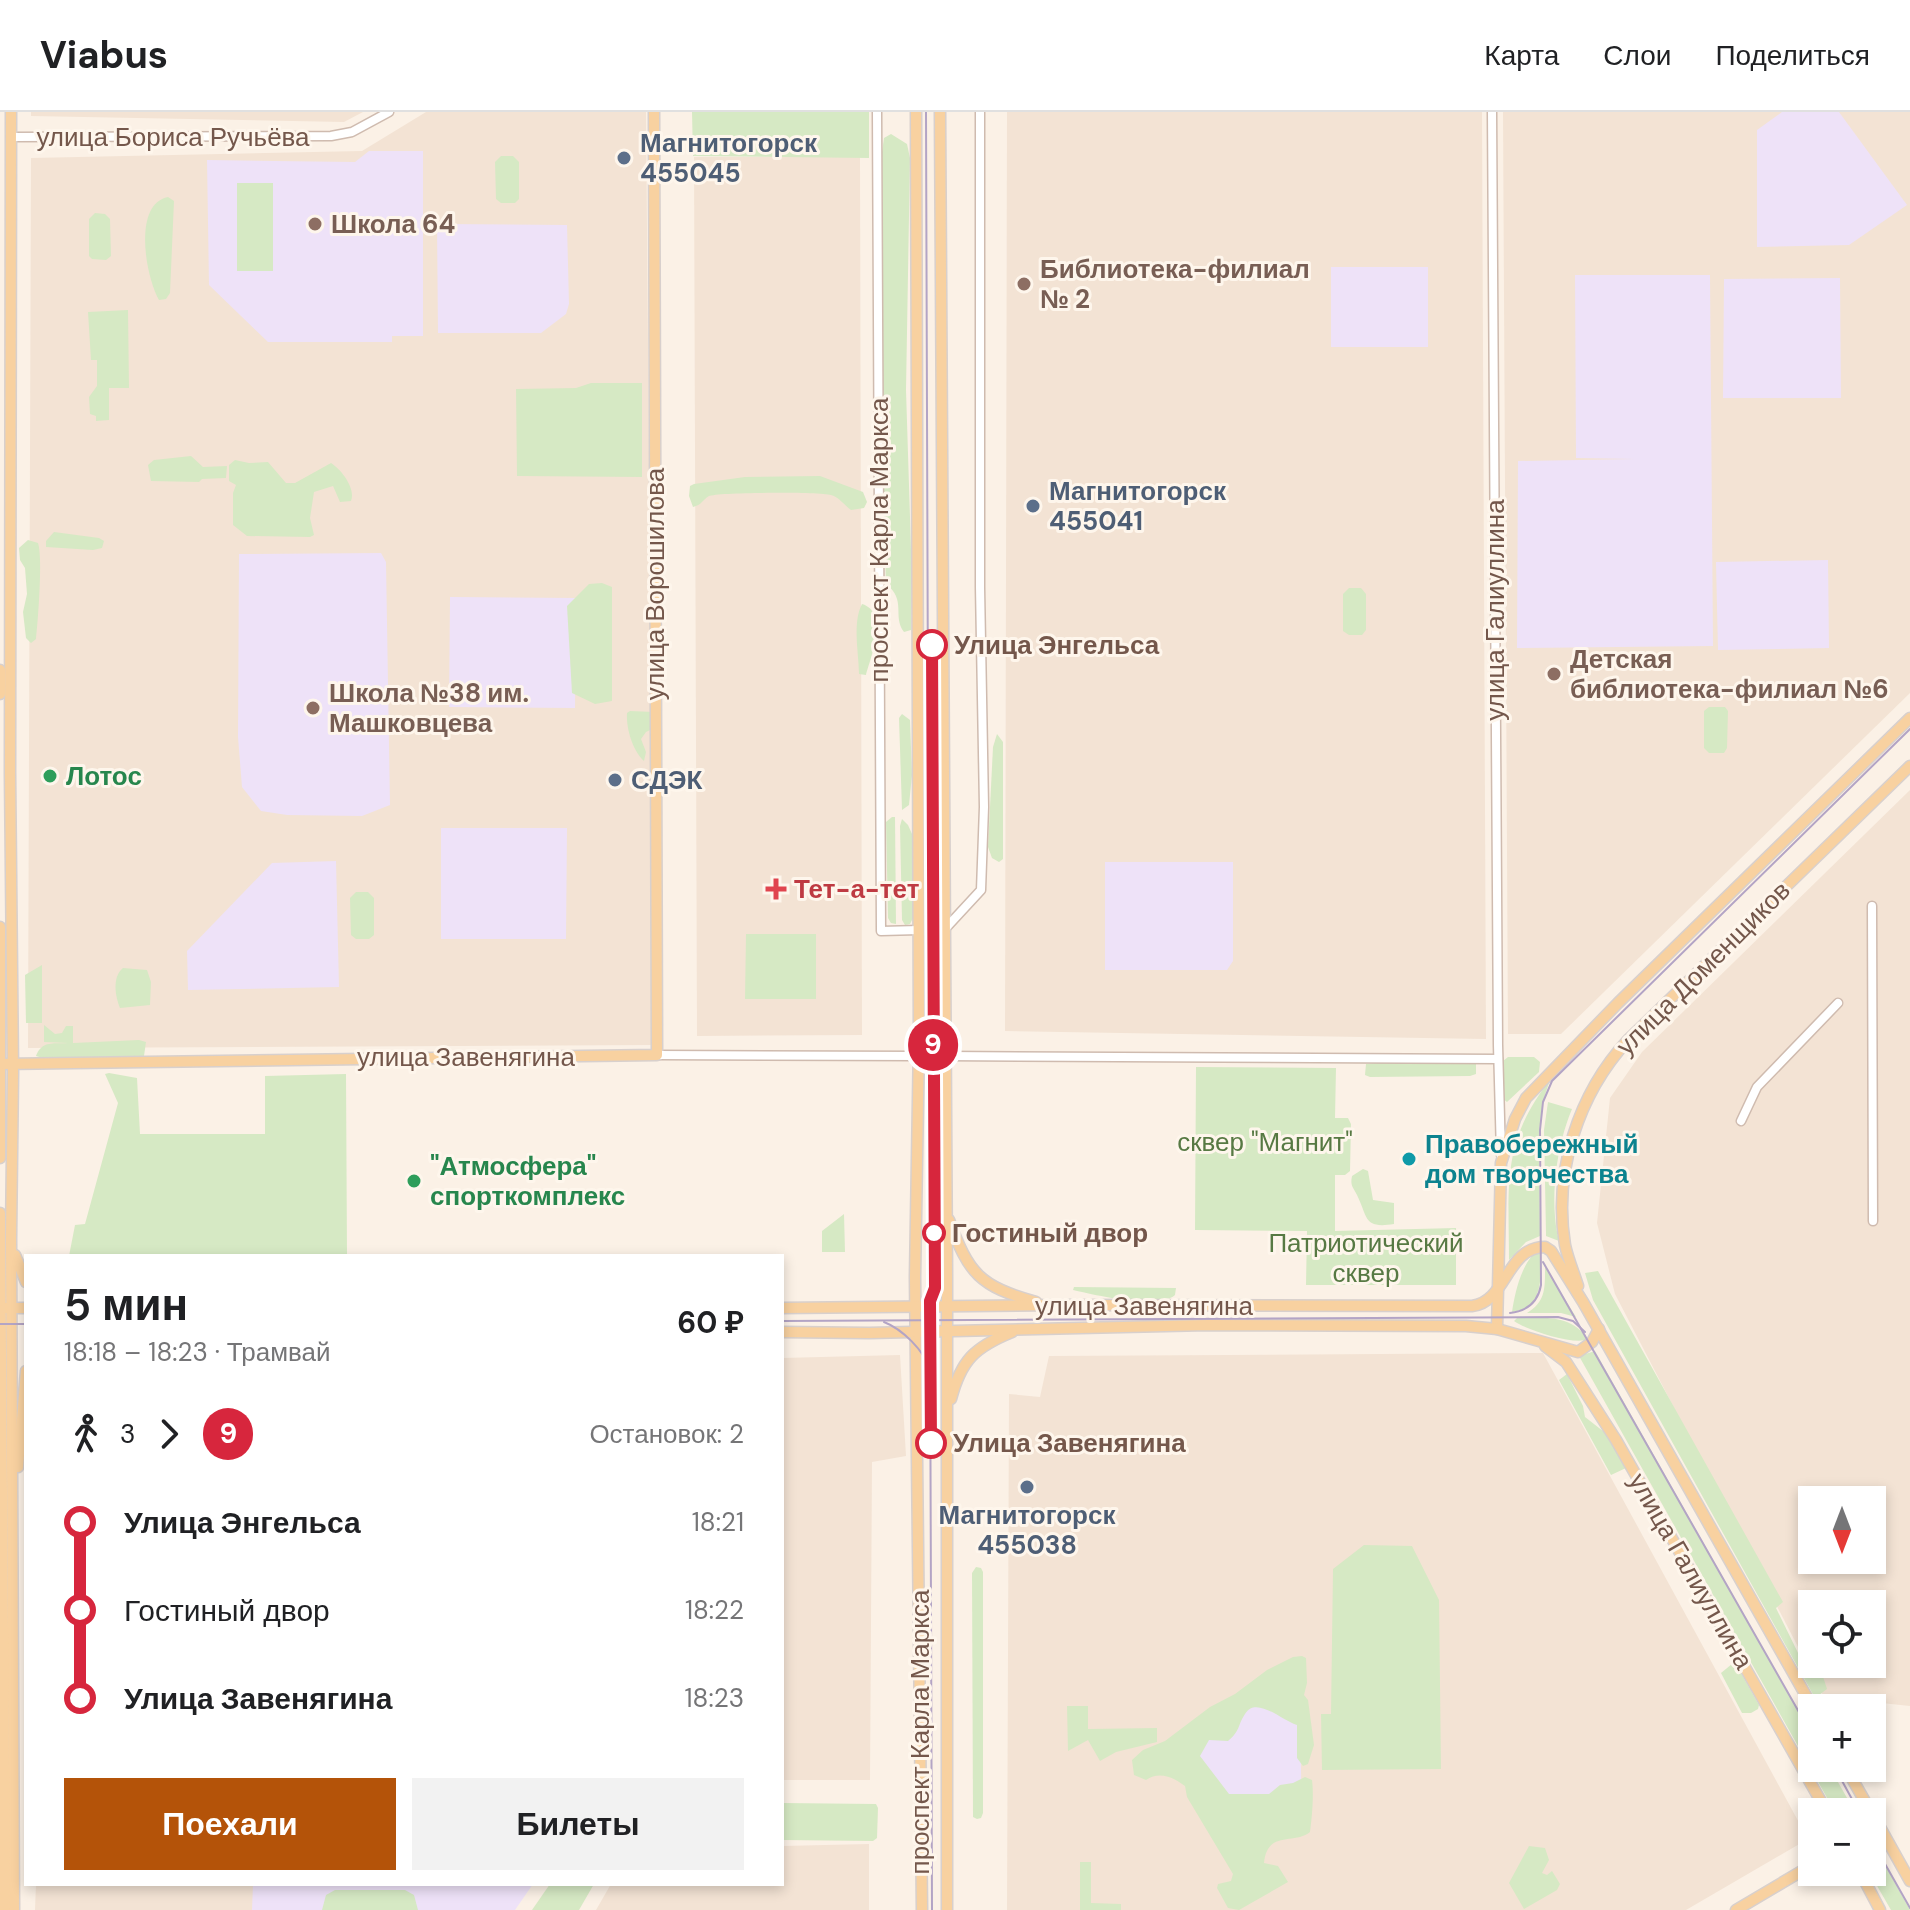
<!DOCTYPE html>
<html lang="ru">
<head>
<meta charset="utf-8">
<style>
	:root { --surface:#fff; --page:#f2f2f2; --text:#202124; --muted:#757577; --line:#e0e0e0; --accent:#b45309 }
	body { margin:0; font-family:"DM Sans",sans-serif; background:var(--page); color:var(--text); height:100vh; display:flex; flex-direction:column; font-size:30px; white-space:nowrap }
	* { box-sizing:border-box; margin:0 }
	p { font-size:26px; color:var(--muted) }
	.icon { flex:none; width:44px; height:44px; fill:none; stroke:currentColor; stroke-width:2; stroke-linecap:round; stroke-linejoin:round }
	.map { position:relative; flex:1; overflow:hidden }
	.panel { position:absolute; left:24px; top:1142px; width:760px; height:632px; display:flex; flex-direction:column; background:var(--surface); border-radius:0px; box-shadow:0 4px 12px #0003 }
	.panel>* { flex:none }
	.badge { padding:0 16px; border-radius:26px; font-size:28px; line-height:52px }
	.needle { width:52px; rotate:180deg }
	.controls { position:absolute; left:1798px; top:1374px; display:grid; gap:16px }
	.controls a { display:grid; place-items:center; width:88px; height:88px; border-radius:0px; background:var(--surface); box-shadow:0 4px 12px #0003; font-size:40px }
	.map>.badge { position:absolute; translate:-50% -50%; box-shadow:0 0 0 4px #fff }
	.legs { display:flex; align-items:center; gap:12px; height:88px; padding:0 40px; font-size:26px }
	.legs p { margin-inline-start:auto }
	.head { display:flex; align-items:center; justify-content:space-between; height:136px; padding:0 40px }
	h1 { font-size:44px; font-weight:600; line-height:60px }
	.button { display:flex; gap:16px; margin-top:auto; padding:16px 40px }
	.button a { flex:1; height:92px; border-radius:0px; background:var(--accent); color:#fff; font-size:32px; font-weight:600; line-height:92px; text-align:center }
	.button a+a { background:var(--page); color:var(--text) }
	ul { padding:0 40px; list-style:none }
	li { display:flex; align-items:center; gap:28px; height:88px; font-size:30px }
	li i { display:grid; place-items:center; width:12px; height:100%; margin:0 10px; background:currentColor }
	li i::after { content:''; width:20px; height:20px; margin:-10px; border:6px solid; border-radius:50%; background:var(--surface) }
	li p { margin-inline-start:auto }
	li:first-child i { background:linear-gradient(#0000 50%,currentColor 0) }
	li:last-child i { background:linear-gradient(currentColor 50%,#0000 0) }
	header { display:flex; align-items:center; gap:48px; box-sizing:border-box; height:112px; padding:0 40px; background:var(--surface); border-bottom:2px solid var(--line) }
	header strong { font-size:38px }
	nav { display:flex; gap:44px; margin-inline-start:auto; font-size:28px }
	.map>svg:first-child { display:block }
	.residential { fill:#f3e3d4; fill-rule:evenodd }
	.education { fill:#eee2f8 }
	.green { fill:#d6e9c4 }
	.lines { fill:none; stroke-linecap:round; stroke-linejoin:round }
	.minor-casing { stroke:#cfbbaf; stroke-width:11 }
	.major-casing { stroke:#d8d0cd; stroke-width:13 }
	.minor { stroke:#fff; stroke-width:8 }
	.major { stroke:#f8d1a0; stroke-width:10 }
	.tram { stroke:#b3a4c5; stroke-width:2 }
	.line-1-casing { stroke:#fff; stroke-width:18 }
	.line-1 { stroke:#d7263d; stroke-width:12 }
	.service-dot { fill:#5c6f8a; stroke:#fef6ec; stroke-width:3 }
	.education-dot { fill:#8d6e63; stroke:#fef6ec; stroke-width:3 }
	.stop-1-dot { fill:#fff; stroke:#d7263d; stroke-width:4 }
	.leisure-dot { fill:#2e9e5b; stroke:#fef6ec; stroke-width:3 }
	.health-dot { fill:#e0444e; stroke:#fef6ec; stroke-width:3 }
	.culture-dot { fill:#0f9aa8; stroke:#fef6ec; stroke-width:3 }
	.labels { text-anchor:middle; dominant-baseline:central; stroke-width:6; stroke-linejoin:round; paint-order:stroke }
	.street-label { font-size:26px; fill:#74574b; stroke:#fef6ec }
	.service-label { font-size:26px; font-weight:bold; fill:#4e5e75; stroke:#fef6ec; text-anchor:start }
	.education-label { font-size:26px; font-weight:bold; fill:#785e54; stroke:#fef6ec; text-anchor:start }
	.stop-label { font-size:26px; font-weight:bold; fill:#74574b; stroke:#fef6ec; text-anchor:start }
	.leisure-label { font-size:26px; font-weight:bold; fill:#27864d; stroke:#fef6ec; text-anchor:start }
	.health-label { font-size:26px; font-weight:bold; fill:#be3a42; stroke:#fef6ec; text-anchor:start }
	.park-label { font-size:26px; fill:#577943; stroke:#fef6ec }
	.culture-label { font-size:26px; font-weight:bold; fill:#0d838f; stroke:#fef6ec; text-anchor:start }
</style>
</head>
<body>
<header>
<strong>Viabus</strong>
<nav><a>Карта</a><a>Слои</a><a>Поделиться</a></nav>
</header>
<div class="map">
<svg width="1910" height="1798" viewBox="0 0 1910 1798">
	<rect width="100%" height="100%" fill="#fbf1e6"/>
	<g class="residential">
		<path d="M31,0H363L344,10L31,4Z"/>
		<path d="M426,0H646L654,933L28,936L31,46L362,39Z"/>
		<path d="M1007,0H1482L1486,927L1005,919Z"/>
		<path d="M1503,0H1910V581L1561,922H1508Z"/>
		<path d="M694,45H860L862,923L697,924Z"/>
		<path d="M1910,678V1594L1824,1585L1615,1182L1597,1111L1610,986L1642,940ZM1812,1388H1872V1448H1812ZM1812,1492H1872V1552H1812Z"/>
		<path d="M1543,1241L1808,1727L1686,1798H1007L1009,1282L1040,1285L1049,1244Z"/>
		<path d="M900,1243L906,1344L872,1350L870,1668H782V1246Z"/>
		<path d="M869,1732V1798H596L611,1772H782V1734Z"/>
		<path d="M36,1772H524L504,1798H35Z"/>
	</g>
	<g class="education">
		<path d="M1782,0H1839L1907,93L1849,133L1757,135V18Z"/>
		<path d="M369,39H423V224H392V230H268L209,173L207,48L355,50Z"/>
		<path d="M437,112L567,113L569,192L566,202L541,221H438Z"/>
		<rect x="1331" y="155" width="97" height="80"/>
		<path d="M1575,163H1710L1713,534L1517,536L1518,349L1635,347L1576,346Z"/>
		<path d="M1840,166L1841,286H1723L1724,167Z"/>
		<path d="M381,441L386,450L390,693L362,704L287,703L261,699L242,675L238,625L239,442Z"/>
		<path d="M1828,448L1829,536L1718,538L1716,450Z"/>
		<path d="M450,485L576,486L575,596L449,595Z"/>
		<path d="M441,716H567L566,827H441Z"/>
		<path d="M336,749L339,875L188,878L187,839L272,751Z"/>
		<path d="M1105,750H1233V849L1227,858H1105Z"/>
		<path d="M1282,1568L1300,1599L1302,1714L1215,1716L1169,1629Z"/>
		<path d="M253,1772H533L515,1798H252Z"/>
	</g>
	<g class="green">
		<path d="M692,0H869V46L693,44Z"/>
		<path d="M891,22L907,32L910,46L906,278L911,437V518L904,520C892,504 907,488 886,472L882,343L881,47L884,26Z"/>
		<path d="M501,44H513L519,50V87L515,91H501L496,87L495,50Z"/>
		<rect x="237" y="71" width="36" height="88"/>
		<path d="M168,85L174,89L170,181L166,187L159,188C146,166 132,92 168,85Z"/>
		<path d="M95,101L105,102L110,107L111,144L106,148L92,147L89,144V107Z"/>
		<path d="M128,198L129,276H109V308L96,309V304L90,302L89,285L97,274V248H91L88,200Z"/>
		<path d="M591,271H642V365L517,364L516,277L576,276Z"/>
		<path d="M191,344L203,355L227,354L226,366L202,367L199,370L151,369L148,353L154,348Z"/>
		<path d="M235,348L249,351L268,350L286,371H295L331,351C342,358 356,377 351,389L340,390L333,374L314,380L310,406L314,423L310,425L247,424L233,413V381L236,373L229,369V353Z"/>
		<path d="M820,364L863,380L867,390L864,396L851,398C844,393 839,385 831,383C818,380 718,380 709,384C702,388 702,393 693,395L689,384L690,374L694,372L745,365Z"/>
		<path d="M54,420L99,426L104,429L102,436L93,438L46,435V429Z"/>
		<path d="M28,428L38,431C43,445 38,509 36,527L31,531L26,526L23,500L27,482L25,456L20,448L19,436Z"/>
		<path d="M602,471L612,475V589L595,592L572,581L567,494L589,472Z"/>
		<path d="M1349,476H1361L1366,482V518L1362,523H1349L1343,519V482Z"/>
		<path d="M862,492C889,500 871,545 866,563L859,562C859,541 852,511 862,492Z"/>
		<path d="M1709,595H1725L1728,599L1727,636L1724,641H1709L1704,636V599Z"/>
		<path d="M630,599L654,600V616L646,620L641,627L646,640L644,649C633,639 626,617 627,601Z"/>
		<path d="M902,602L910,608L912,663L909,693L902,698L899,606Z"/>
		<path d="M997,622L1003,630V747L999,750L992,746L988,735L993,635Z"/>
		<path d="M892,705H895L896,812L891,811L888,806L886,710Z"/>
		<path d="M902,707L908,713L912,722L913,806L910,812L905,813L902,808L900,714Z"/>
		<path d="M356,780H368L374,786V823L369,827H356L351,823L350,786Z"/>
		<path d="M746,822H816V887H745Z"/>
		<path d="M42,853V911H26L25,863Z"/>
		<path d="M123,856L147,858L151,870L150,893L120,896C115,884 112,865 123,856Z"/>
		<path d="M44,913L55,922L62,921L66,914H73V931L139,928L146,930L144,944L46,947L36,944C42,928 54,932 68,931L44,930Z"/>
		<path d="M1508,945H1534L1540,950L1539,960L1507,990L1503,987V949Z"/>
		<path d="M1397,949L1472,950L1476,951V962L1470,964L1370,965L1365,963L1366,952Z"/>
		<path d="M1196,955L1336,956L1335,1006H1348L1351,1012L1350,1059L1345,1063H1335V1119L1456,1116V1173H1306L1307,1119L1195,1118Z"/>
		<path d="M109,961L137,966L140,1022H265V964L346,962L347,1144H69L75,1113L85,1112L118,991L105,962Z"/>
		<path d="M1550,968L1543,989L1539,1019L1540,1124L1526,1130L1509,1148C1509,1074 1501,1030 1550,968Z"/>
		<path d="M1548,990L1572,997C1556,1035 1549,1089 1559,1129L1546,1124V1121L1544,1018Z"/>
		<path d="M1363,1057L1368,1059L1373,1088L1394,1091V1112C1363,1117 1368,1105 1357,1083C1353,1075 1350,1074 1352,1064Z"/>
		<path d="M844,1102L845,1140H822V1119Z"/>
		<path d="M1540,1137C1541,1163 1545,1196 1512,1200C1515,1180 1522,1148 1540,1137Z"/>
		<path d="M1545,1155L1576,1205L1561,1201H1527C1546,1190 1545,1175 1545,1155Z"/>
		<path d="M1598,1159L1783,1490L1776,1496L1800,1545L1812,1541V1552H1819L1827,1577L1815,1586L1593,1188L1585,1161Z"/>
		<path d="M1074,1175L1176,1176L1175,1183C1158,1198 1095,1183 1073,1178Z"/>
		<path d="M1517,1206C1544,1206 1571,1202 1588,1227C1576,1234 1526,1218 1514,1209Z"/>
		<path d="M1595,1239L1812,1623V1656H1830L1855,1700H1835L1579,1244Z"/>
		<path d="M1567,1262L1583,1294L1585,1305L1608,1323L1626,1356L1611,1363L1559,1268Z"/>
		<path d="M1364,1433L1412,1434L1439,1488L1441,1657L1322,1658L1321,1602H1331L1333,1457Z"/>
		<path d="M976,1455L981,1456L983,1460V1701L981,1706L977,1707L973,1705L972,1461Z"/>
		<path d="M1302,1544L1306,1546L1307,1571L1304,1583L1308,1588L1314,1633L1308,1652L1303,1654L1297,1646V1613C1282,1609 1256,1583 1245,1602C1237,1614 1241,1618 1228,1629L1209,1628L1200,1644L1229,1682H1269L1280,1673L1293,1671L1305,1665L1312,1668C1314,1683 1312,1705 1310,1720C1294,1733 1267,1718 1264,1751L1278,1754L1288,1770L1239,1798L1228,1796L1217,1776L1218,1772L1231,1769L1233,1762L1187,1685L1185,1674C1173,1665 1159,1659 1146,1668L1134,1663L1132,1648L1143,1638L1165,1629L1210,1595L1235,1582L1267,1558L1293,1545Z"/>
		<path d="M1732,1552L1737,1554L1759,1593L1758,1597L1751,1601H1742L1721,1561Z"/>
		<path d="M1067,1594H1088V1617L1157,1616V1630L1116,1640L1100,1649L1088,1628L1068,1639Z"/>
		<path d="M782,1691L876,1692L878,1696L877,1726L873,1729L782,1728Z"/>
		<path d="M1872,1730L1910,1798H1891L1869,1760H1872Z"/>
		<path d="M1529,1734L1545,1736L1549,1748L1542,1761L1547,1763L1552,1759L1560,1772L1557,1778L1524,1797L1509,1771Z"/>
		<path d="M1080,1750H1091V1791L1121,1792V1798H1080Z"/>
		<path d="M550,1772H594L579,1798H532Z"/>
		<path d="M335,1778H405L414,1783L418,1798H322L326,1783Z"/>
	</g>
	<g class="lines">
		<defs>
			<g id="minor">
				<path d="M877,0L881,819L919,818"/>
				<path d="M1492,0L1498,933L1501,1043"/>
				<path d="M11,25L331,24L352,20L389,0"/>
				<path d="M1872,794L1873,1109"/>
				<path d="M944,818L981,778L984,695L980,475V0"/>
				<path d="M657,943L919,944"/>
				<path d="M944,944L1498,947"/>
				<path d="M1741,1009L1757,975L1838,891"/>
			</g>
			<g id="major">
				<path d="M11,0L10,661L13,960L11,1126L14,1798"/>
				<path d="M916,0L919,929L915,1165L922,1798"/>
				<path d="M940,0L947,1165V1798"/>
				<path d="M0,558V582"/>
				<path d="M0,815V1046"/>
				<path d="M1,952L657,943L654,0"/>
				<path d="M0,1101L5,1798"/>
				<path d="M949,1108C969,1162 979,1174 1036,1190"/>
				<path d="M15,1143L26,1170"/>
				<path d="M1578,1174C1574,1161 1568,1147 1565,1133C1553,1060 1578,982 1628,928L1910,654"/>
				<path d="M6,1196H26"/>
				<path d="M782,1196L1061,1193L1472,1194C1507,1190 1506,1135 1545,1135L1551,1139L1583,1190L1813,1596"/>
				<path d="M1497,1217L1501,1051L1515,1007L1526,986L1618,891L1910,606"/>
				<path d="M782,1220L869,1221L1208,1213L1466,1214L1497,1217L1578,1240L1592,1230L1599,1217"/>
				<path d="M1545,1234L1566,1250L1616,1328L1827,1700"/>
				<path d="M951,1287C961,1248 975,1235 1012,1220"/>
				<path d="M18,1355L26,1259"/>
				<path d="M1846,1656L1871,1700"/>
				<path d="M1872,1701L1910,1769"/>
				<path d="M1860,1760L1880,1798"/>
				<path d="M1736,1798L1812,1753"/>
			</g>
		</defs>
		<use href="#minor" class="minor-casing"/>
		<use href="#major" class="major-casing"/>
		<use href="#minor" class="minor"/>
		<use href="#major" class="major"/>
		<g class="tram">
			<path d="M926,0L932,1798"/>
			<path d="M1543,1150L1812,1623"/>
			<path d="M1510,1201C1527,1199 1538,1190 1541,1173L1540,1018L1543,990L1552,969L1910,617"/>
			<path d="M782,1209L1558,1205L1573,1209L1585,1220"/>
			<path d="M884,1210C902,1217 925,1239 929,1257"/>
			<path d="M0,1212H26"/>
			<path d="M1835,1656L1859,1700"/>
			<path d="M1872,1729L1910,1796"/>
		</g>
	</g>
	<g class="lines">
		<defs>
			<path id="line-1" d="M931,1331L930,1189L935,1176L932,533"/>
		</defs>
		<use href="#line-1" class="line-1-casing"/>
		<use href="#line-1" class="line-1"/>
	</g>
	<g class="service-dot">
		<circle cx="624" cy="46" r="8"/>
		<circle cx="1033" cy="394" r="8"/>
		<circle cx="615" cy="668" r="8"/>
		<circle cx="1027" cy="1375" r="8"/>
	</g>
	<g class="education-dot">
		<circle cx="315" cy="112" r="8"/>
		<circle cx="1024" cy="172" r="8"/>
		<circle cx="1554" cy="562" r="8"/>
		<circle cx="313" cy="596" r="8"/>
	</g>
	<g class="stop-1-dot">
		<circle cx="932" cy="533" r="14"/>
		<circle cx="934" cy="1121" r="10"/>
		<circle cx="931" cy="1331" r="14"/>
	</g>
	<g class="leisure-dot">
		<circle cx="50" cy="664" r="8"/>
		<circle cx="414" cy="1069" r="8"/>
	</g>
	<path class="health-dot" d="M772 765h8v8h8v8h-8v8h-8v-8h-8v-8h8z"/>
	<circle class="culture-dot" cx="1409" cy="1047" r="8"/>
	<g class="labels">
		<g class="street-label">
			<text x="173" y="25">улица Бориса Ручьёва</text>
			<text transform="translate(879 428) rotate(-90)">проспект Карла Маркса</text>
			<text transform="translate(655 472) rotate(-90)">улица Ворошилова</text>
			<text transform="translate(1495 498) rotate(-90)">улица Галиуллина</text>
			<text transform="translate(1703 856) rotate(-45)">улица Доменщиков</text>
			<text x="466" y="945">улица Завенягина</text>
			<text x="1144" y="1194">улица Завенягина</text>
			<text transform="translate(1691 1459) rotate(60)">улица Галиуллина</text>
			<text transform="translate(920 1620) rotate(-90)">проспект Карла Маркса</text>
		</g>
		<g class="service-label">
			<text x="640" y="31">Магнитогорск<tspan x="640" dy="30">455045</tspan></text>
			<text x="1049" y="379">Магнитогорск<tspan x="1049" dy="30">455041</tspan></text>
			<text x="631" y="668">СДЭК</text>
			<text x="1027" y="1403" text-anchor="middle">Магнитогорск<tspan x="1027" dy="30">455038</tspan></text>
		</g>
		<g class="education-label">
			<text x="331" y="112">Школа 64</text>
			<text x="1040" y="157">Библиотека-филиал<tspan x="1040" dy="30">№ 2</tspan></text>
			<text x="1570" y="547">Детская<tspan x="1570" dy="30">библиотека-филиал №6</tspan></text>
			<text x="329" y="581">Школа №38 им.<tspan x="329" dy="30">Машковцева</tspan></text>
		</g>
		<g class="stop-label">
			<text x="954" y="533">Улица Энгельса</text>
			<text x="952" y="1121">Гостиный двор</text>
			<text x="953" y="1331">Улица Завенягина</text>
		</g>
		<g class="leisure-label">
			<text x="66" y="664">Лотос</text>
			<text x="430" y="1054">"Атмосфера"<tspan x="430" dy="30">спорткомплекс</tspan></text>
		</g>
		<g class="health-label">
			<text x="794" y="777">Тет-а-тет</text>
		</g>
		<g class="park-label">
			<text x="1265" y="1030">сквер "Магнит"</text>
			<text x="1366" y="1131">Патриотический<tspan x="1366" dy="30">сквер</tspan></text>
		</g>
		<g class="culture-label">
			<text x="1425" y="1032">Правобережный<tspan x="1425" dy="30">дом творчества</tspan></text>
		</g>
	</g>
</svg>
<div class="controls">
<a><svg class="needle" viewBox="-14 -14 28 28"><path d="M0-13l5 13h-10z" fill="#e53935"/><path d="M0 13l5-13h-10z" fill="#757577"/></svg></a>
<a><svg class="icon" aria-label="locate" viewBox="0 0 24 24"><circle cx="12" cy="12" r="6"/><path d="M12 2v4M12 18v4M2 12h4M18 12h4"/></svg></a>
<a>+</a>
<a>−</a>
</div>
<b class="badge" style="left:933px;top:933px;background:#d7263d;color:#fff">9</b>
<section class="panel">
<div class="head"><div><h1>5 мин</h1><p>18:18 – 18:23 · Трамвай</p></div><b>60 ₽</b></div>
<div class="legs"><svg class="icon" aria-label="walk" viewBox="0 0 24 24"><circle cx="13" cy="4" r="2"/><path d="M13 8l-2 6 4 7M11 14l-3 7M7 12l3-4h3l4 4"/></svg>3<svg class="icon" aria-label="forward" viewBox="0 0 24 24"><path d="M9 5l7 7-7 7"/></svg><b class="badge" style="background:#d7263d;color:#fff">9</b><p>Остановок: 2</p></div>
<ul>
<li><i style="color:#d7263d"></i><b>Улица Энгельса</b><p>18:21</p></li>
<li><i style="color:#d7263d"></i><span>Гостиный двор</span><p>18:22</p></li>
<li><i style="color:#d7263d"></i><b>Улица Завенягина</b><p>18:23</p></li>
</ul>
<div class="button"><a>Поехали</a><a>Билеты</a></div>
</section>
</div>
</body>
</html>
